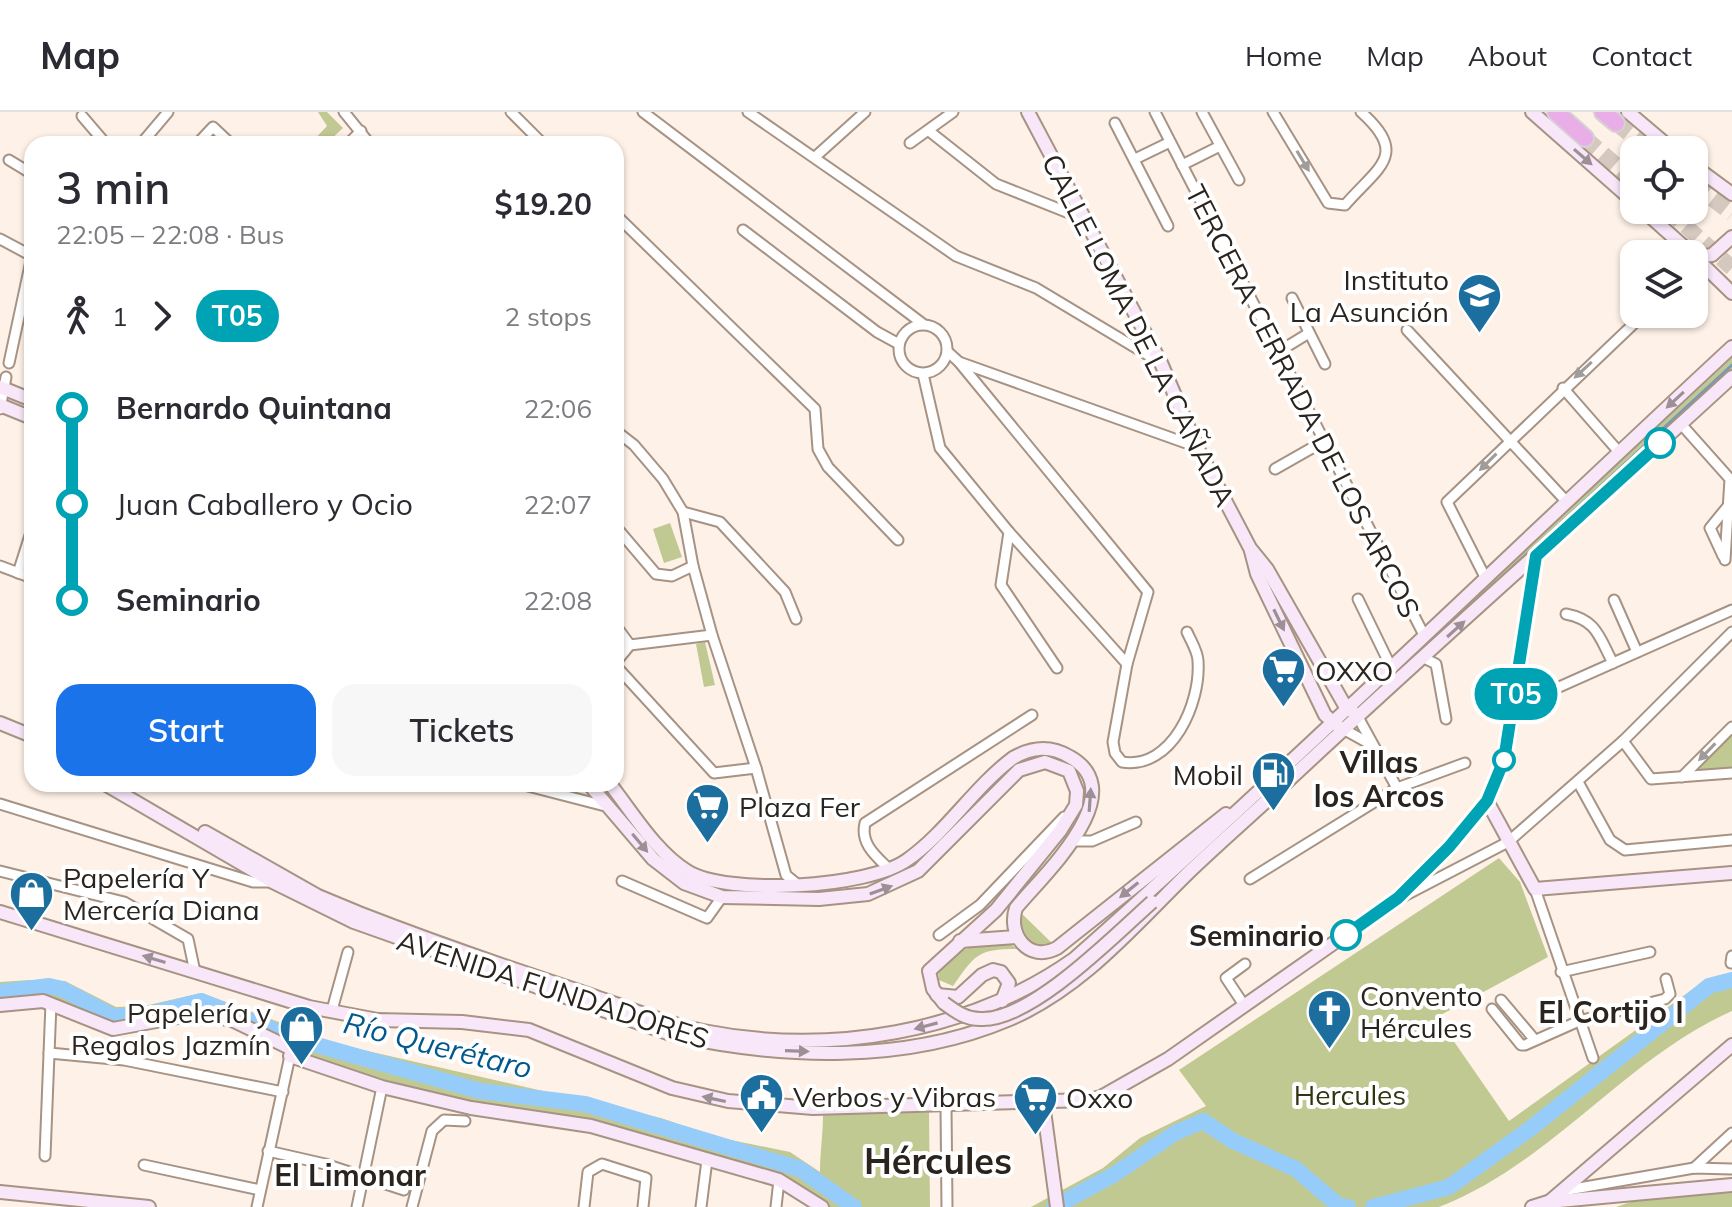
<!DOCTYPE html>
<html lang="en">
<head>
<meta charset="utf-8">
<style>
	:root { --surface:#fff; --page:#f7f7f7; --text:#2b2b33; --muted:#7c7c81; --line:#e1e1e2; --accent:#1a73e8 }
	body { margin:0; font-family:Mulish,sans-serif; background:var(--page); color:var(--text); height:100vh; display:flex; flex-direction:column; font-size:30px; white-space:nowrap }
	* { box-sizing:border-box; margin:0 }
	p { font-size:26px; color:var(--muted) }
	.icon { flex:none; width:44px; height:44px; fill:none; stroke:currentColor; stroke-width:2; stroke-linecap:round; stroke-linejoin:round }
	.map { position:relative; flex:1; overflow:hidden }
	.drawer { position:absolute; left:24px; top:24px; width:600px; height:656px; display:flex; flex-direction:column; background:var(--surface); border-radius:24px; box-shadow:0 2px 6px #0004 }
	.drawer>* { flex:none }
	.badge { padding:0 16px; border-radius:26px; font-size:28px; line-height:52px }
	.buttons { position:absolute; left:1620px; top:24px; display:grid; gap:16px }
	.buttons a { display:grid; place-items:center; width:88px; height:88px; border-radius:16px; background:var(--surface); box-shadow:0 2px 6px #0004; font-size:40px }
	.map>.badge { position:absolute; translate:-50% -50%; box-shadow:0 0 0 4px #fff }
	.legs { display:flex; align-items:center; gap:12px; height:88px; padding:0 32px; font-size:26px }
	.legs p { margin-inline-start:auto }
	.summary { display:flex; align-items:center; justify-content:space-between; height:136px; padding:0 32px }
	h1 { font-size:44px; font-weight:600; line-height:60px }
	.button { display:flex; gap:16px; margin-top:auto; padding:16px 32px }
	.button a { flex:1; height:92px; border-radius:24px; background:var(--accent); color:#fff; font-size:32px; font-weight:600; line-height:92px; text-align:center }
	.button a+a { background:var(--page); color:var(--text) }
	ul { padding:0 32px; list-style:none }
	li { display:flex; align-items:center; gap:28px; height:96px; font-size:30px }
	li i { display:grid; place-items:center; width:12px; height:100%; margin:0 10px; background:currentColor }
	li i::after { content:''; width:20px; height:20px; margin:-10px; border:6px solid; border-radius:50%; background:var(--surface) }
	li p { margin-inline-start:auto }
	li:first-child i { background:linear-gradient(#0000 50%,currentColor 0) }
	li:last-child i { background:linear-gradient(currentColor 50%,#0000 0) }
	header { display:flex; align-items:center; gap:48px; box-sizing:border-box; height:112px; padding:0 40px; background:var(--surface); border-bottom:2px solid var(--line) }
	header strong { font-size:38px }
	nav { display:flex; gap:44px; margin-inline-start:auto; font-size:28px }
	.map>svg:first-child { display:block }
	.green { fill:#c1c992 }
	.lines { fill:none; stroke-linecap:round; stroke-linejoin:round }
	.stream { stroke:#769ab8; stroke-width:3 }
	.river { stroke:#96ccfa; stroke-width:16 }
	.highway-tunnel { stroke:#d4c8bf; stroke-width:16; stroke-dasharray:16 8; stroke-linecap:butt }
	.street-casing { stroke:#a79384; stroke-width:13 }
	.secondary-casing { stroke:#a79384; stroke-width:16 }
	.highway-casing { stroke:#d5d3d2; stroke-width:20 }
	.street { stroke:#fff; stroke-width:9 }
	.secondary { stroke:#f8e7f8; stroke-width:12 }
	.highway { stroke:#e9aee7; stroke-width:16 }
	.secondary-bridge-casing { stroke:#a79384; stroke-width:16; stroke-linecap:butt }
	.secondary-bridge { stroke:#f8e7f8; stroke-width:12 }
	.oneway { fill:#9c8f96 }
	.oneway2 { fill:#a09c9a }
	.line-1-casing { stroke:#fff; stroke-width:18 }
	.line-1 { stroke:#00a3b4; stroke-width:12 }
	.stop-1-dot { fill:#fff; stroke:#00a3b4; stroke-width:4 }
	.labels { text-anchor:middle; dominant-baseline:central; stroke-width:8; stroke-linejoin:round; paint-order:stroke }
	.poi-label { font-size:28px; fill:#2b241e; stroke:#fff; text-anchor:start }
	.street-label { font-size:28px; fill:#2b241e; stroke:#fff }
	.stop-label { font-size:28px; font-weight:bold; fill:#2b241e; stroke:#fff; text-anchor:end }
	.park-label { font-size:28px; fill:#313511; stroke:#fff }
	.neighbourhood-label { font-size:30px; font-weight:bold; fill:#2b241e; stroke:#fff }
	.water-label { font-size:30px; font-style:italic; fill:#02588c; stroke:#fff }
	.district-label { font-size:36px; font-weight:bold; fill:#2b241e; stroke:#fff }
</style>
</head>
<body>
<header>
<strong>Map</strong>
<nav><a>Home</a><a>Map</a><a>About</a><a>Contact</a></nav>
</header>
<div class="map">
<svg width="1732" height="1095" viewBox="0 0 1732 1095">
	<rect width="100%" height="100%" fill="#fef1e7"/>
	<g class="green">
		<path d="M318,0H327L343,16L326,32H310L327,14Z"/>
		<path d="M1732,246V262L1367,596L1359,592Z"/>
		<path d="M670,411L682,445L664,451L653,417Z"/>
		<path d="M705,530L715,573L704,575L696,532Z"/>
		<path d="M1732,615V661L1682,665Z"/>
		<path d="M1499,746L1520,770L1548,845L1437,905L1509,1009L1693,877L1732,860V899C1624,947 1551,1052 1439,1095H1031L1103,1056L1140,1026L1206,994L1179,958Z"/>
		<path d="M1016,796L1057,836H1025Z"/>
		<path d="M1008,830L1017,837C977,837 975,843 953,874L939,868L938,860C959,833 975,833 1008,830Z"/>
		<path d="M30,868L65,869L116,895L144,894L202,881L337,932L661,1006L716,1025L790,1040L820,1060C820,1040 823,1023 823,1003L929,1000L930,1095H829L802,1075L770,1061L441,984L297,943L217,903L109,912L60,888L0,891V870Z"/>
		<path d="M1732,1080V1095H1616L1633,1089Z"/>
	</g>
	<g class="lines">
		<path class="stream" d="M1488,478L1732,253"/>
		<g class="river">
			<path d="M0,880L49,874L62,877L113,904H140L201,889L299,928L480,979L585,992L800,1057L854,1095"/>
			<path d="M1054,1095L1115,1062L1175,1021L1203,1009L1233,1029L1296,1057L1339,1094L1348,1095"/>
			<path d="M1373,1095L1449,1075L1531,1016L1709,874L1732,868"/>
		</g>
		<g class="highway-tunnel">
			<path d="M1616,11L1650,38"/>
			<path d="M1585,26L1634,69"/>
			<path d="M1694,72L1732,102"/>
			<path d="M1668,98L1732,156"/>
		</g>
		<defs>
			<g id="street">
				<path d="M344,0L370,32"/>
				<path d="M511,0L543,32"/>
				<path d="M643,0L923,212"/>
				<path d="M748,0L956,144L1036,176L1161,251"/>
				<path d="M1155,0L1425,525"/>
				<path d="M1202,0L1239,68"/>
				<path d="M1273,0L1328,91L1345,93C1379,54 1409,43 1361,0"/>
				<path d="M82,4L106,32"/>
				<path d="M1115,11L1168,114"/>
				<path d="M929,19L996,72L1084,107"/>
				<path d="M910,31L953,0"/>
				<path d="M141,32L168,0"/>
				<path d="M197,32L213,15L231,32"/>
				<path d="M348,32L361,19"/>
				<path d="M815,45L865,0"/>
				<path d="M1135,47L1170,30"/>
				<path d="M9,48L32,62"/>
				<path d="M1182,53L1220,34"/>
				<path d="M616,103L815,297L818,337L828,355L898,428"/>
				<path d="M743,118L877,220L899,232"/>
				<path d="M0,127L32,144"/>
				<path d="M1292,186L1325,252"/>
				<circle cx="923" cy="237" r="24"/>
				<path d="M1407,218L1565,388"/>
				<path d="M948,240L959,250L1197,335"/>
				<path d="M1278,240L1309,221"/>
				<path d="M959,250L1148,480L1127,552L1113,630L1115,641L1122,650C1172,658 1201,591 1198,549C1198,540 1191,529 1187,520"/>
				<path d="M9,251L32,144"/>
				<path d="M923,262L940,336L1009,420L1127,552"/>
				<path d="M1563,276L1619,340"/>
				<path d="M0,297L6,265"/>
				<path d="M1681,312L1730,367L1725,448"/>
				<path d="M616,319L634,333L663,367L683,400L693,454L712,523L756,656L786,763L797,772"/>
				<path d="M1275,357L1326,328"/>
				<path d="M683,400L720,410L785,480L796,507"/>
				<path d="M616,415L656,462L672,464L693,454"/>
				<path d="M1009,420L1001,473L1057,556"/>
				<path d="M1723,444L1710,416L1728,394"/>
				<path d="M0,454L32,466"/>
				<path d="M18,461L32,417"/>
				<path d="M1485,465L1447,390L1644,202"/>
				<path d="M1358,487L1392,557"/>
				<path d="M1614,488L1637,540"/>
				<path d="M1566,502C1597,508 1599,525 1613,551"/>
				<path d="M616,514L630,533"/>
				<path d="M1424,546L1436,552L1446,607"/>
				<path d="M616,550L630,533L712,523"/>
				<path d="M616,554L714,661L756,656"/>
				<path d="M1514,595L1732,498"/>
				<path d="M1359,607L1397,676"/>
				<path d="M1345,618L1372,633"/>
				<path d="M1623,629L1651,667L1732,661"/>
				<path d="M1682,665L1732,615"/>
				<path d="M1578,670L1610,728L1625,738L1732,728"/>
				<path d="M520,672L609,695"/>
				<path d="M0,692L253,770H271"/>
				<path d="M1072,729H1092L1136,710"/>
				<path d="M890,758C876,744 860,732 865,711L1032,603"/>
				<path d="M0,759L124,790L188,827L195,860"/>
				<path d="M1250,767L1397,676L1465,651"/>
				<path d="M622,769L707,806L722,785"/>
				<path d="M1535,777L1593,946"/>
				<path d="M1404,784L1508,730L1623,629L1732,520"/>
				<path d="M939,823L980,793L1064,705"/>
				<path d="M1731,851L1732,844"/>
				<path d="M1561,860L1650,840"/>
				<path d="M1501,888L1534,927"/>
				<path d="M1244,893L1226,866L1245,852"/>
				<path d="M1492,897L1521,933H1525L1579,909L1665,887L1670,882L1666,867"/>
				<path d="M332,898L348,840"/>
				<path d="M49,941L124,948L283,980"/>
				<path d="M946,994L947,1095"/>
				<path d="M268,1039L325,1052L404,1078"/>
				<path d="M45,1044L51,891"/>
				<path d="M144,1053L260,1078"/>
				<path d="M1694,1056L1732,1021"/>
				<path d="M1562,1079L1694,1056L1732,1057"/>
				<path d="M257,1095L290,944L309,895"/>
				<path d="M357,1095L382,975"/>
				<path d="M412,1095L432,1019L444,1008L465,1009"/>
				<path d="M584,1095L588,1060L602,1052L646,1066L643,1095"/>
				<path d="M701,1095L707,1048"/>
				<path d="M776,1095L779,1068"/>
			</g>
			<g id="secondary">
				<path d="M1028,0L1161,251L1197,335L1250,436L1267,457L1344,592L1354,601"/>
				<path d="M1532,0L1634,90"/>
				<path d="M1628,0L1673,38"/>
				<path d="M1694,54L1732,82"/>
				<path d="M1643,98L1692,142"/>
				<path d="M1694,144L1732,181"/>
				<path d="M1695,145L1712,143L1732,125"/>
				<path d="M0,275L32,288"/>
				<path d="M0,293L32,306"/>
				<path d="M1251,439L1257,462L1325,603L1338,614"/>
				<path d="M0,611L32,624"/>
				<path d="M105,672L273,770L354,810L673,923C782,947 905,952 1010,907C1082,876 1132,816 1187,762C1215,735 1245,709 1274,682C1424,541 1580,405 1732,265"/>
				<path d="M589,672L653,747L684,771L722,785L819,787L868,782L918,759L1019,658L1045,650L1069,659L1077,679L1076,693L1060,719L996,798L929,859L933,877L944,891"/>
				<path d="M610,672C633,701 655,739 687,759C726,784 868,776 907,748C947,720 973,676 1013,646C1032,635 1050,633 1070,645C1134,681 1042,764 1016,796C1007,823 1029,851 1057,836L1226,702"/>
				<path d="M1487,689L1535,777L1732,761"/>
				<path d="M205,720L318,784L359,801C431,829 503,854 576,878C619,892 659,910 703,919C829,944 969,921 1074,847C1298,648 1512,439 1732,235"/>
				<path d="M0,800L309,895L378,908L462,910L529,918L672,976L728,989L813,996L1088,988L1101,985L1168,947L1398,786L1449,735L1487,689L1504,648L1536,444"/>
				<path d="M960,829L1016,825"/>
				<path d="M937,883L958,885L982,863L993,858L1001,860L1009,871L1002,889"/>
				<path d="M0,893L43,889L113,917L189,903L230,907L292,937"/>
				<path d="M290,944L382,975L471,996L591,1014L779,1068L822,1095"/>
				<path d="M1043,991L1057,1095"/>
				<path d="M0,1080L149,1095"/>
				<path d="M1532,1095L1548,1090L1732,1073"/>
				<path d="M1543,1095L1732,933"/>
			</g>
			<g id="highway">
				<path d="M1556,0L1585,26"/>
				<path d="M1603,0L1616,11"/>
			</g>
		</defs>
		<use href="#street" class="street-casing"/>
		<use href="#secondary" class="secondary-casing"/>
		<use href="#highway" class="highway-casing"/>
		<use href="#street" class="street"/>
		<use href="#secondary" class="secondary"/>
		<use href="#highway" class="highway"/>
		<defs>
			<path id="secondary-bridge" d="M944,891C956,900 967,908 983,907C1033,907 1115,823 1152,790"/>
		</defs>
		<use href="#secondary-bridge" class="secondary-bridge-casing"/>
		<use href="#secondary-bridge" class="secondary-bridge"/>
	</g>
	<defs><path id="oneway-solid" d="M-6-.8H1V-3.2L6.5 0L1 3.2V.8H-6Z" transform="scale(2)"/></defs>
	<g class="oneway">
		<use href="#oneway-solid" transform="translate(1583 45) rotate(41)"/>
		<use href="#oneway-solid" transform="translate(1675 288) rotate(137)"/>
		<use href="#oneway-solid" transform="translate(1279 508) rotate(64)"/>
		<use href="#oneway-solid" transform="translate(1456 517) rotate(-42)"/>
		<use href="#oneway-solid" transform="translate(1090 688) rotate(-86)"/>
		<use href="#oneway-solid" transform="translate(640 731) rotate(50)"/>
		<use href="#oneway-solid" transform="translate(881 778) rotate(-20)"/>
		<use href="#oneway-solid" transform="translate(1129 778) rotate(141)"/>
		<use href="#oneway-solid" transform="translate(154 847) rotate(-163)"/>
		<use href="#oneway-solid" transform="translate(926 914) rotate(165)"/>
		<use href="#oneway-solid" transform="translate(797 939) rotate(2)"/>
		<use href="#oneway-solid" transform="translate(714 987) rotate(-168)"/>
	</g>
	<g class="oneway2">
		<use href="#oneway-solid" transform="translate(1303 49) rotate(59)"/>
		<use href="#oneway-solid" transform="translate(1583 258) rotate(137)"/>
		<use href="#oneway-solid" transform="translate(1488 350) rotate(135)"/>
		<use href="#oneway-solid" transform="translate(1707 640) rotate(134)"/>
	</g>
	<g class="lines">
		<defs>
			<path id="line-1" d="M1346,823L1398,786L1449,735L1487,689L1504,648L1536,444L1660,331"/>
		</defs>
		<use href="#line-1" class="line-1-casing"/>
		<use href="#line-1" class="line-1"/>
	</g>
	<defs>
		<symbol id="school-pin" viewBox="-11 -11 22 30"><path d="M0 17L-7.5 6A9.5 9.5 0 1 1 7.5 6Z" fill="#1b6e9e" stroke="#fff"/><path d="M0-5L7-2L0 1L-7-2ZM-4 1L0 2.5L4 1V4Q0 6-4 4Z" fill="#fff"/></symbol>
		<symbol id="supermarket-pin" viewBox="-11 -11 22 30"><path d="M0 17L-7.5 6A9.5 9.5 0 1 1 7.5 6Z" fill="#1b6e9e" stroke="#fff"/><path d="M-6-5.5h2.5l.6 2H6L4.5 2H-2.5L-4.4-4H-6ZM-1.5 3.2a1.3 1.3 0 1 0 .1 0ZM3 3.2a1.3 1.3 0 1 0 .1 0Z" fill="#fff"/></symbol>
		<symbol id="fuel-pin" viewBox="-11 -11 22 30"><path d="M0 17L-7.5 6A9.5 9.5 0 1 1 7.5 6Z" fill="#1b6e9e" stroke="#fff"/><path d="M-5.5-6h7V0h2V4h1.3V-2.5L3-4.5l.8-.8L6-3V5H2.5V1h-1V6h-7ZM-4.2-4.7v3.2H.2V-4.7Z" fill="#fff"/></symbol>
		<symbol id="shop-pin" viewBox="-11 -11 22 30"><path d="M0 17L-7.5 6A9.5 9.5 0 1 1 7.5 6Z" fill="#1b6e9e" stroke="#fff"/><path d="M-5-2.5h2.3a2.7 3.5 0 0 1 5.4 0H5L5.5 6h-11ZM-1.5-2.5h3a1.5 2.3 0 0 0-3 0Z" fill="#fff"/></symbol>
		<symbol id="church-pin" viewBox="-11 -11 22 30"><path d="M0 17L-7.5 6A9.5 9.5 0 1 1 7.5 6Z" fill="#1b6e9e" stroke="#fff"/><path d="M-1.2-6h2.4v3.5h3.3v2.4h-3.3V6h-2.4V-.1h-3.3v-2.4h3.3Z" fill="#fff"/></symbol>
		<symbol id="civic-pin" viewBox="-11 -11 22 30"><path d="M0 17L-7.5 6A9.5 9.5 0 1 1 7.5 6Z" fill="#1b6e9e" stroke="#fff"/><path d="M-.6-6.5H3V-4.5H.6V-3L4-1V1h2V6H-6V1h2V-1L-.6-3ZM-1.2 2.5V6h2.4V2.5Z" fill="#fff"/></symbol>
	</defs>
	<g fill-rule="evenodd">
		<use href="#school-pin" x="1454" y="158" width="51" height="69"/>
		<use href="#supermarket-pin" x="1258" y="532" width="51" height="69"/>
		<use href="#fuel-pin" x="1248" y="636" width="51" height="69"/>
		<use href="#supermarket-pin" x="682" y="668" width="51" height="69"/>
		<use href="#shop-pin" x="6" y="756" width="51" height="69"/>
		<use href="#church-pin" x="1304" y="874" width="51" height="69"/>
		<use href="#shop-pin" x="276" y="890" width="51" height="69"/>
		<use href="#civic-pin" x="736" y="958" width="51" height="69"/>
		<use href="#supermarket-pin" x="1010" y="960" width="51" height="69"/>
	</g>
	<g class="stop-1-dot">
		<circle cx="1660" cy="331" r="14"/>
		<circle cx="1504" cy="648" r="10"/>
		<circle cx="1346" cy="823" r="14"/>
	</g>
	<g class="labels">
		<g class="poi-label">
			<text x="1449" y="167" text-anchor="end">Instituto<tspan x="1449" dy="32">La Asunción</tspan></text>
			<text x="1315" y="558">OXXO</text>
			<text x="1243" y="662" text-anchor="end">Mobil</text>
			<text x="739" y="694">Plaza Fer</text>
			<text x="63" y="765">Papelería Y<tspan x="63" dy="32">Mercería Diana</tspan></text>
			<text x="1360" y="883">Convento<tspan x="1360" dy="32">Hércules</tspan></text>
			<text x="271" y="900" text-anchor="end">Papelería y<tspan x="271" dy="32">Regalos Jazmín</tspan></text>
			<text x="793" y="984">Verbos y Vibras</text>
			<text x="1066" y="985">Oxxo</text>
		</g>
		<g class="street-label">
			<text transform="translate(1139 218) rotate(63)">CALLE LOMA DE LA CAÑADA</text>
			<text transform="translate(1303 289) rotate(63)">TERCERA CERRADA DE LOS ARCOS</text>
			<text transform="translate(553 877) rotate(18)">AVENIDA FUNDADORES</text>
		</g>
		<g class="stop-label">
			<text x="1324" y="823">Seminario</text>
		</g>
		<g class="park-label">
			<text x="1350" y="982">Hercules</text>
		</g>
		<g class="neighbourhood-label">
			<text x="1379" y="650">Villas<tspan x="1379" dy="34">los Arcos</tspan></text>
			<text x="1611" y="900">El Cortijo I</text>
			<text x="350" y="1063">El Limonar</text>
		</g>
		<g class="water-label">
			<text transform="translate(438 933) rotate(14)">Río Querétaro</text>
		</g>
		<g class="district-label">
			<text x="938" y="1048">Hércules</text>
		</g>
	</g>
</svg>
<div class="buttons">
<a><svg class="icon" aria-label="locate" viewBox="0 0 24 24"><circle cx="12" cy="12" r="6"/><path d="M12 2v4M12 18v4M2 12h4M18 12h4"/></svg></a>
<a><svg class="icon" aria-label="layers" viewBox="0 0 24 24"><path d="M12 4l9 5-9 5-9-5zM3 14l9 5 9-5"/></svg></a>
</div>
<b class="badge" style="left:1516px;top:582px;background:#00a3b4;color:#fff">T05</b>
<section class="drawer">
<div class="summary"><div><h1>3 min</h1><p>22:05 – 22:08 · Bus</p></div><b>$19.20</b></div>
<div class="legs"><svg class="icon" aria-label="walk" viewBox="0 0 24 24"><circle cx="13" cy="4" r="2"/><path d="M13 8l-2 6 4 7M11 14l-3 7M7 12l3-4h3l4 4"/></svg>1<svg class="icon" aria-label="forward" viewBox="0 0 24 24"><path d="M9 5l7 7-7 7"/></svg><b class="badge" style="background:#00a3b4;color:#fff">T05</b><p>2 stops</p></div>
<ul>
<li><i style="color:#00a3b4"></i><b>Bernardo Quintana</b><p>22:06</p></li>
<li><i style="color:#00a3b4"></i><span>Juan Caballero y Ocio</span><p>22:07</p></li>
<li><i style="color:#00a3b4"></i><b>Seminario</b><p>22:08</p></li>
</ul>
<div class="button"><a>Start</a><a>Tickets</a></div>
</section>
</div>
</body>
</html>
